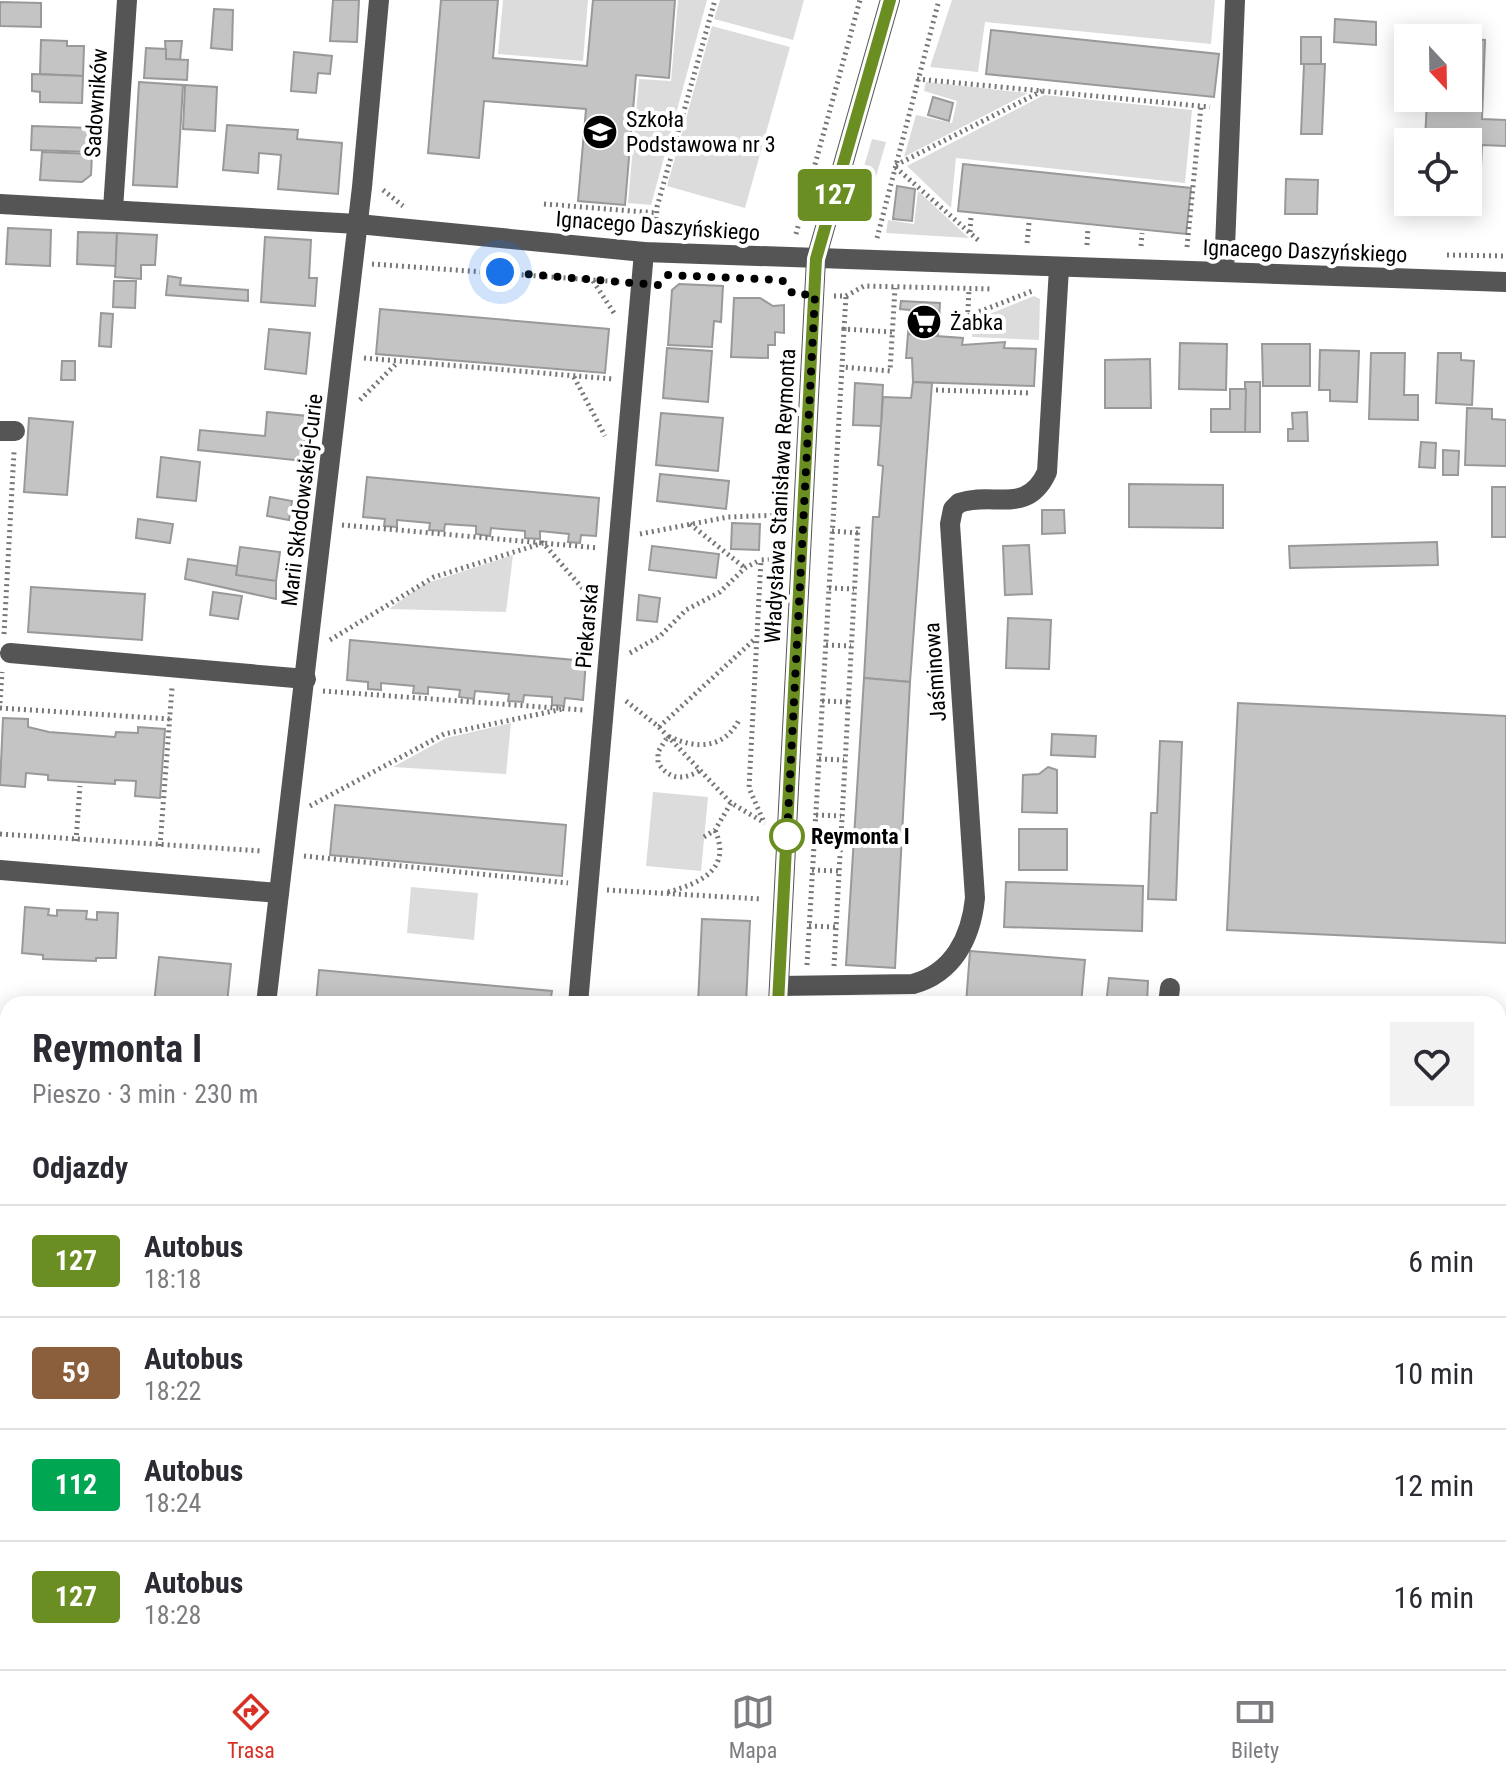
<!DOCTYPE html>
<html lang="pl">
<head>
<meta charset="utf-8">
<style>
	:root { --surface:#fff; --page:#f2f2f3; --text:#2b2b33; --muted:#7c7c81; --line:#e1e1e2; --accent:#d93025 }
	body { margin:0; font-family:"Roboto Condensed",sans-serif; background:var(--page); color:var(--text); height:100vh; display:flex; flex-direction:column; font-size:30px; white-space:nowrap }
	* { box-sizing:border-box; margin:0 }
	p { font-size:26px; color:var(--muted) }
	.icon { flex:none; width:44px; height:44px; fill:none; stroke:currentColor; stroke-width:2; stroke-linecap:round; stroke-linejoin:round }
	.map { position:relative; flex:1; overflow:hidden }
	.sheet { position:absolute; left:0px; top:996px; width:1506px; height:674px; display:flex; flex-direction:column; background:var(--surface); border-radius:24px 24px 0 0; box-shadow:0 4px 20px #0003 }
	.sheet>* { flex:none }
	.badge { padding:0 16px; border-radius:6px; font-size:28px; line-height:52px }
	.needle { width:52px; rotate:158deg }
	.controls { position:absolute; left:1394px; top:24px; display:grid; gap:16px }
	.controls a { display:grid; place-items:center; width:88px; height:88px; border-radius:0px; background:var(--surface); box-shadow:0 4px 20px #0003; font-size:40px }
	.you { position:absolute; width:40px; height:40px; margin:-20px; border:6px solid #fff; border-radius:50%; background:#1a73e8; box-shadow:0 0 0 12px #1a73e833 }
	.map>.badge { position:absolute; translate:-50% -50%; box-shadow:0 0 0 4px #fff }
	h2 { padding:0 32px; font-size:30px; line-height:72px }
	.round { display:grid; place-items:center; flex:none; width:84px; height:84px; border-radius:0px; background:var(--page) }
	.overview { display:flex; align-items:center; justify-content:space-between; height:136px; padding:0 32px }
	h1 { font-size:38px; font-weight:700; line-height:60px }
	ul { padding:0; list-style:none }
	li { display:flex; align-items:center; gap:24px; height:112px; padding:0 32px; border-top:2px solid var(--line) }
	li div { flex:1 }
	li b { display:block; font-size:30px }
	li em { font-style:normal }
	li .badge { min-width:88px; font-weight:700; text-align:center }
	.menu { display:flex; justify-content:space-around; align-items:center; height:112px; border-top:2px solid var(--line); background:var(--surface); font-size:22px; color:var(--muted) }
	.menu a { display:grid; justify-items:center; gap:4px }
	.menu .selected { color:var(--accent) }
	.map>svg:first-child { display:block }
	.green { fill:#dcdcdc }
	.building { fill:#c4c4c4; stroke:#999; stroke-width:2 }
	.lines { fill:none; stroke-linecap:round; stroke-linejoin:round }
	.major-casing { stroke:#dbdbdb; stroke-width:24 }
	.path { stroke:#777; stroke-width:5; stroke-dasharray:2 4; stroke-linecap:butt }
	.minor { stroke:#555; stroke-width:20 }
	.major { stroke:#000; stroke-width:20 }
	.line-casing { stroke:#fff; stroke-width:18 }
	.line { stroke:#6b8e23; stroke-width:12 }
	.walk { stroke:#000; stroke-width:8; stroke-dasharray:0 14.4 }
	.stop-dot { fill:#fff; stroke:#6b8e23; stroke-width:4 }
	.labels { text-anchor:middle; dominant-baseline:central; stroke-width:8; stroke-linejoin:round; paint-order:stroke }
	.street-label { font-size:22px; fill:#000; stroke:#fff }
	.poi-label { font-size:22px; fill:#000; stroke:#fff; text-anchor:start }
	.stop-label { font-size:22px; font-weight:bold; fill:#000; stroke:#fff; text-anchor:start }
</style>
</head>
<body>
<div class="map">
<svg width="1506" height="1669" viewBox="0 0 1506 1669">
	<rect width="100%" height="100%" fill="#fff"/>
	<g class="green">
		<path d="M503,0H588L583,61L498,54Z"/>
		<path d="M678,0H707L651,205L628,203L639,79L671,81Z"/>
		<path d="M720,0H804L793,40L714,19Z"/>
		<path d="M952,0H1215L1211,44L985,22L978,72L930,67Z"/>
		<path d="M712,26L790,47L745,208L667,186Z"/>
		<path d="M926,82L1028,93L904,157L916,115L952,123L957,101L924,91Z"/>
		<path d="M1044,95L1192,110L1185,183L956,158L951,208L907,166Z"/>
		<path d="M872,139L886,142L864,218L850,215Z"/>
		<path d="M918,191L969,238L886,233L888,220L914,224Z"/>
		<path d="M1034,296L1040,299L1039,340L972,337V321Z"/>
		<path d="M513,555L506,612L389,609L424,584Z"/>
		<path d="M511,723L506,774L393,767L446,738Z"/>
		<path d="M653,792L708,797L701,871L646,866Z"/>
		<path d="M411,887L478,893L474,940L407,933Z"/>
		<path d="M1498,1257H1506V1342L1498,1341Z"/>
		<path d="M301,1662H439L469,1669H290Z"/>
		<path d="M524,1662H632L667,1669H556Z"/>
		<path d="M781,1662H1027L1024,1669H780Z"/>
	</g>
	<g class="building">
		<path d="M333,0H359L357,42L330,41Z"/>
		<path d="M441,0H498L493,58L587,66L593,0H675L669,78L636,75L625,205L578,201L586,109L484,101L479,158L428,153Z"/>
		<path d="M0,2L41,3V27L0,26Z"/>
		<path d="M214,9L233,10L232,50L211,48Z"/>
		<path d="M1335,19L1376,22V45L1334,42Z"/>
		<path d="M991,30L1219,54L1214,97L986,74Z"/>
		<rect x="1301" y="37" width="20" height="27"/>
		<path d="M1468,39L1485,40L1482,119L1506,120V146L1482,145L1480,189H1468V142H1425L1427,98H1468Z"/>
		<path d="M41,40L67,41V46H84L83,76L40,74Z"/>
		<path d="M165,41H182L180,60L166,59Z"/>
		<path d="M146,48L166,49V59L188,60L187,80L144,78Z"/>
		<path d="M294,52L332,56L330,74L318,73L316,93L291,91Z"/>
		<path d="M1304,64H1325L1322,134H1301Z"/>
		<path d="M32,74L83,76L82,103L40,102V92L32,91Z"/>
		<path d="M139,82L183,85L177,187L133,185Z"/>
		<path d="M185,85L217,87L215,131L183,129Z"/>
		<path d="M933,97L953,103L949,121L928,115Z"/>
		<path d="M227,125L298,130L297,139L342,143L338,194L278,189L281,155L259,153L258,173L223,170Z"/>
		<path d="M32,126L92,128V152L31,150Z"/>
		<path d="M42,152L92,154L91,175L82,182L40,180Z"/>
		<path d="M963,164L1191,188L1186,234L958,211Z"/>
		<path d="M1286,179L1318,180L1317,214H1285Z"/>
		<path d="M897,186L915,189L912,221L893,219Z"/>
		<path d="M8,228L51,230L50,266L6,264Z"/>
		<path d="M78,232L117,233L116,266L77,264Z"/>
		<path d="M117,233L157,235L155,265H141V279L115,277Z"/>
		<path d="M265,237L311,240L309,278H317L315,306L261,302Z"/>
		<path d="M168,276L181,278L180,285L248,290V301L166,295Z"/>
		<path d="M114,281H136L135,308L113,307Z"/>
		<path d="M679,284L723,286L721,322L714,321L712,347L668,345L672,290Z"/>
		<path d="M734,298H760L773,306L784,305V333L775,332V345H768V358L731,357Z"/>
		<path d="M901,301L940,303L938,336L908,334L910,310L900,309Z"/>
		<path d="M380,309L609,329L605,373L376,354Z"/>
		<path d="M101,313L113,314L111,347L99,346Z"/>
		<path d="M269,329L310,333L306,374L265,369Z"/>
		<path d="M908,334L963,338L962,345L1005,342L1004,348L1036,349L1034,386L913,382L912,358H906Z"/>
		<path d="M1180,343L1227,344L1226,390L1179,389Z"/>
		<path d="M1262,344H1310V386H1263Z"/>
		<path d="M667,348L712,351L708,402L663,398Z"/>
		<path d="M1320,350L1359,351L1357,402L1330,401V390H1319Z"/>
		<path d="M1371,353H1405L1404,395H1418V420L1369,419Z"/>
		<path d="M1438,353H1461V360L1474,361L1472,405L1436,403Z"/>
		<path d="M1150,359L1151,408H1105V360Z"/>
		<path d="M62,361H75V380H61Z"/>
		<path d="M913,382L932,383L910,682L864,678L873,517H879L883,466L878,465L883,397L911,398Z"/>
		<rect x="1245" y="382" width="15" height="50"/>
		<path d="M855,383L883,385L881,426L853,425Z"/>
		<path d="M1230,389H1246L1245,432H1211V409H1230Z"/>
		<path d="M1467,408L1492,409V419L1506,420V466L1465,465Z"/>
		<path d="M267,412L308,416L303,461L198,450L200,430L265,436Z"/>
		<path d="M1307,412L1308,441H1288V429H1293L1292,413Z"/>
		<path d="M661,413L723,418L718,471L656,465Z"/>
		<path d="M29,418L73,422L67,495L24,492Z"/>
		<path d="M1421,442L1436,443L1435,468L1419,467Z"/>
		<path d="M1443,450L1459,451L1458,475H1443Z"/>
		<path d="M161,457L200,462L196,501L157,497Z"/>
		<path d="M660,474L729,481L726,509L657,501Z"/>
		<path d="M367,477L599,498L596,536L581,535L580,543L568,542L569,534L540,531V539L525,538V531L491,528L490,536L476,534V526L445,524L444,531L429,530L430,523L397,520V527L384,526L385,519L363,517Z"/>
		<path d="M1129,484L1223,485V528L1129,527Z"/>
		<rect x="1492" y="487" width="14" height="50"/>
		<path d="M270,497L292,501L289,520L267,516Z"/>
		<path d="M1042,510H1064L1065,533L1042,534Z"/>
		<path d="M138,519L173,524L170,543L136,538Z"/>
		<path d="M732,523L760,524L759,550L731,549Z"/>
		<path d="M1437,542L1438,565L1290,568L1289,546Z"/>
		<path d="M1029,545L1032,594L1005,595L1003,546Z"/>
		<path d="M652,546L719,554L716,578L649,570Z"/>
		<path d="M240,547L280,552L276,581L236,575Z"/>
		<path d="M188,559L237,566L236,575L276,581V599L185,579Z"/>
		<path d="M31,587L145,594L142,640L28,632Z"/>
		<path d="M213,592L242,596L238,619L210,615Z"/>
		<path d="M639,595L660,598L657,622L637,620Z"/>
		<path d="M1008,618L1051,620L1049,669L1006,668Z"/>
		<path d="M350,640L586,661L583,700L565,698L564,706L552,705V697L524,695L523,702L508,701L509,694L475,691L474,699L459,697L460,690L428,687V694L413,693L414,686L381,683V690L368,689V682L347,680Z"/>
		<path d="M864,678L910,682L895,968L846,965Z"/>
		<path d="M1238,703L1506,716V943L1227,930Z"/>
		<path d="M3,718L28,719V727L49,732L115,737L116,732L138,733V727L165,729L160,798L135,796L136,781L115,780V784L48,780V775L26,773L25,787L0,785Z"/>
		<path d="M1052,734L1096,736L1095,757L1051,755Z"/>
		<path d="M1160,741L1182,742L1176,900L1148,899L1151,813H1157Z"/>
		<path d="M1048,767L1057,770V813L1022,812L1023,775L1039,774Z"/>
		<path d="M335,805L566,825L562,876L330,855Z"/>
		<rect x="1019" y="829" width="48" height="41"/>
		<path d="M1006,882L1143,886L1142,931L1004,927Z"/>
		<path d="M25,907L49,909L48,915L57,916V910L87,911L86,919L97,920V912L118,913L116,958H96V961L43,959V955L22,953Z"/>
		<path d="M702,919L750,921L746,1004H698Z"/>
		<path d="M970,951L1085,960L1081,1004H966Z"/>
		<path d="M159,957L231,964L227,1004H154Z"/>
		<path d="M319,970L552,991L550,1004H316Z"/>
		<path d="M1109,978L1148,981L1147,1004H1106Z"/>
		<path d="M0,1261L8,1287V1429L0,1432Z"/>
		<path d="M0,1521L8,1522V1569L0,1568Z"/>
		<path d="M0,1617L8,1618V1644H0Z"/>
		<rect x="1079" y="1662" width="39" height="7"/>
		<rect x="1200" y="1662" width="39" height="7"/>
	</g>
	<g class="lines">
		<defs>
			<g id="major">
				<path d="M0,1089L8,1090"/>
				<path d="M1498,1201H1506"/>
			</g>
		</defs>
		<use href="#major" class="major-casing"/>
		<g class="path">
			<path d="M917,79L1210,107"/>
			<path d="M383,190L403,206"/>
			<path d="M544,204L657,213"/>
			<path d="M608,223L698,229"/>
			<path d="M656,225L657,207L715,0"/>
			<path d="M970,232L971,216"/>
			<path d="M796,234L860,0"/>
			<path d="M877,238L939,0"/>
			<path d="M978,240L894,166L1042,91"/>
			<path d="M1027,243L1029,223"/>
			<path d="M1087,245L1088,227"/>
			<path d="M1141,246L1142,233"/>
			<path d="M1187,247L1201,106"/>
			<path d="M1447,255L1506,256"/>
			<path d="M372,264L621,282"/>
			<path d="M593,281L616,316"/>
			<path d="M834,296H846L864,286L993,289"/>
			<path d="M968,316L1035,290"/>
			<path d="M844,329L846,296"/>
			<path d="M967,330L969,289"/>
			<path d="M892,332L844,329L842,367L890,371L895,288"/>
			<path d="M364,358L613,379"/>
			<path d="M574,377L605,436"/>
			<path d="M936,390L1030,393"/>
			<path d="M360,400L398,362"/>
			<path d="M690,524L745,568"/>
			<path d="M342,525L599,548"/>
			<path d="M832,531L858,533"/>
			<path d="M640,534L728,517L781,515"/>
			<path d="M829,588L854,589"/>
			<path d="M4,634L14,452"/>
			<path d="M330,640L434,577L543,543L591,598"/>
			<path d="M826,645L851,646"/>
			<path d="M630,653L660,636L686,610L720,592L745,568L760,560"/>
			<path d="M323,691L583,710"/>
			<path d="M626,701L659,727L731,803L765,823"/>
			<path d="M822,701L848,702"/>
			<path d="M0,703L2,672"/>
			<path d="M0,708L170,719"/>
			<path d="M659,727L756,638"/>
			<path d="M819,759L844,760"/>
			<path d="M699,771C682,781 669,779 658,763V752L668,736C697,750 725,749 740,718"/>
			<path d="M310,806L444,734L563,709"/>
			<path d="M816,815L841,816"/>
			<path d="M763,820L749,788L761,560L779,559"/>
			<path d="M0,834L262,851"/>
			<path d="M704,837L715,830L731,803"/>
			<path d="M76,841L80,786"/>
			<path d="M160,846L172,688"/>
			<path d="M304,856L568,883"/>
			<path d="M812,870L838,871"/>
			<path d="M607,890L761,899"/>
			<path d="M668,892C701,883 732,869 715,830"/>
			<path d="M809,926L835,927"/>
			<path d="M807,965L842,367"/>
			<path d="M834,966L858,524"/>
			<path d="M0,1062L8,1063"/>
			<path d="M0,1131L8,1132"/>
			<path d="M1498,1174L1506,1175"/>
			<path d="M1498,1250H1506"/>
			<path d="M0,1660L8,1661"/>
			<path d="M16,1662L64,1669"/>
			<path d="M676,1662L711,1669"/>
			<path d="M173,1669L179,1662"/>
			<path d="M764,1669L765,1662"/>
		</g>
		<g class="minor">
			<path d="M0,204L358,224L644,252L1506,282"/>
			<path d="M113,209L127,0"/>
			<path d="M1224,272L1235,0"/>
			<path d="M0,431H15"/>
			<path d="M10,653L306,679"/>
			<path d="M0,870L279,893"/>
			<path d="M779,986L913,984C953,973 971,938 975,898L950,524L953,509L959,503C994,491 1027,516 1047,472L1059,268"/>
			<path d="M266,1004L362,187L379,0"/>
			<path d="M578,1004L644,252"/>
			<path d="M778,1004L816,259L890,0"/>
			<path d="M1168,1004L1170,988"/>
			<path d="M1498,1077L1506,1080"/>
			<path d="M1498,1352L1506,1353"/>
			<path d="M0,1485H8"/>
			<path d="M1498,1505L1506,1506"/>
			<path d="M0,1592L8,1593"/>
			<path d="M1498,1648L1506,1643"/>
			<path d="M1146,1662V1669"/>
			<path d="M1454,1669L1469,1662"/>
		</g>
		<use href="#major" class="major"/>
	</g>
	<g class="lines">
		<defs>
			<path id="line" d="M778,1004L816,259L890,0"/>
		</defs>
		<use href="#line" class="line-casing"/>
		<use href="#line" class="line"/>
		<path class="walk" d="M500,272L658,285L668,275L782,280L793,294L815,295L787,836"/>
	</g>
	<defs>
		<symbol id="school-disc" viewBox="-11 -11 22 22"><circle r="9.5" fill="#000" stroke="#fff"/><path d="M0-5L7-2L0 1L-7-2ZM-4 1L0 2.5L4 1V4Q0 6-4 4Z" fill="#fff"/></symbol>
		<symbol id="supermarket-disc" viewBox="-11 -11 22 22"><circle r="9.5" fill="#000" stroke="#fff"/><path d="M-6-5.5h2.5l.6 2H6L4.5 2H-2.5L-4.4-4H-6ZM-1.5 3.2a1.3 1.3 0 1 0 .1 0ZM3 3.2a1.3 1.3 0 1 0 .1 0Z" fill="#fff"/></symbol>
	</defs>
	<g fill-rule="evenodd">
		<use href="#school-disc" x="580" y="112" width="40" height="40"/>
		<use href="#supermarket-disc" x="904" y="302" width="40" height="40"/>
	</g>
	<circle class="stop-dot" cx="787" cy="836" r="16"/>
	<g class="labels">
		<g class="street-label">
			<text transform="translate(96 103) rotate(-86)">Sadowników</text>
			<text transform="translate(658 226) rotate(4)">Ignacego Daszyńskiego</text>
			<text transform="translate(1305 251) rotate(2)">Ignacego Daszyńskiego</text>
			<text transform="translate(780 496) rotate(-87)">Władysława Stanisława Reymonta</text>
			<text transform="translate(302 500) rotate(-83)">Marii Skłodowskiej-Curie</text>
			<text transform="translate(587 626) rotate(-85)">Piekarska</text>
			<text transform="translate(935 672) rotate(-94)">Jaśminowa</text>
		</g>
		<g class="poi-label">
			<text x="626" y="119">Szkoła<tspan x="626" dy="25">Podstawowa nr 3</tspan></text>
			<text x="950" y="322">Żabka</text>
		</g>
		<g class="stop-label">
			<text x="811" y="836">Reymonta I</text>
		</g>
	</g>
</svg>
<div class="controls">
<a><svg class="needle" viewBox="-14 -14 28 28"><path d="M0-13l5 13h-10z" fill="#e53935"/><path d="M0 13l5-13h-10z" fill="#7c7c81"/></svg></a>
<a><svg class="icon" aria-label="locate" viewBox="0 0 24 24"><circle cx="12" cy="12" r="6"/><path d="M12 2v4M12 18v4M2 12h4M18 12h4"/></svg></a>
</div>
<div class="you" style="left:500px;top:272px"></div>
<b class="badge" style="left:835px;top:195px;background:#6b8e23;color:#fff">127</b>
<section class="sheet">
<div class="overview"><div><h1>Reymonta I</h1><p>Pieszo · 3 min · 230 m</p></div><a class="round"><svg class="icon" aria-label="heart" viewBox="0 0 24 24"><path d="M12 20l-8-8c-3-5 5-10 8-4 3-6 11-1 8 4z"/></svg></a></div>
<h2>Odjazdy</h2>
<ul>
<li><span class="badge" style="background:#6b8e23;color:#fff">127</span><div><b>Autobus</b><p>18:18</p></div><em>6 min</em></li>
<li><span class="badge" style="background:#8b5e3c;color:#fff">59</span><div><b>Autobus</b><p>18:22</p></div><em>10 min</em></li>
<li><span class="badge" style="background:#00a651;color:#fff">112</span><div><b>Autobus</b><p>18:24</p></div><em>12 min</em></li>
<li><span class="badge" style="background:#6b8e23;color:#fff">127</span><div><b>Autobus</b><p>18:28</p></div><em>16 min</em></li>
</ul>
</section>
</div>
<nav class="menu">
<a class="selected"><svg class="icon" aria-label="directions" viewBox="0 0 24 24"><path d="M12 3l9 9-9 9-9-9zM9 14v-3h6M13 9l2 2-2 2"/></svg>Trasa</a>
<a><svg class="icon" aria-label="map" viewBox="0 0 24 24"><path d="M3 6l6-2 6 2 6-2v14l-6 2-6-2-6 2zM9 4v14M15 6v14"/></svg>Mapa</a>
<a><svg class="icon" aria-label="tickets" viewBox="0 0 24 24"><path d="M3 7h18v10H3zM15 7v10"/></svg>Bilety</a>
</nav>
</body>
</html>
